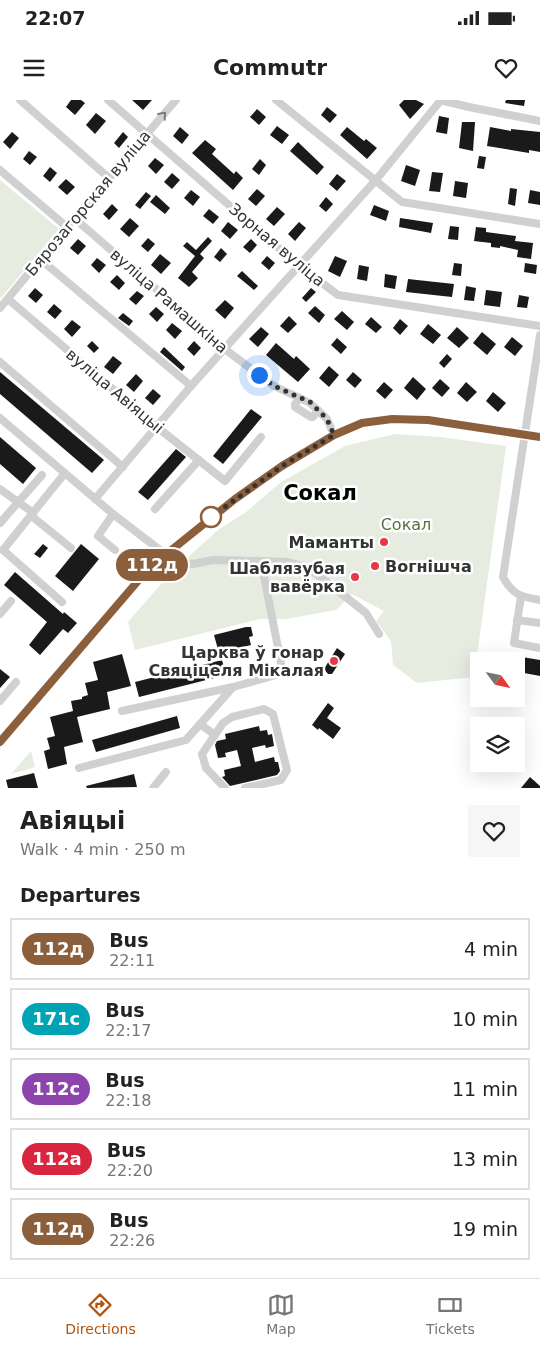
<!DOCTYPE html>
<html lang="en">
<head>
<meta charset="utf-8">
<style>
	:root { --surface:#fff; --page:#f6f6f6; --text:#222; --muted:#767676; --line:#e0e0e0; --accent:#b45309 }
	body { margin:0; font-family:"DejaVu Sans",sans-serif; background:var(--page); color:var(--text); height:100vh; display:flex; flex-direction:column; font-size:19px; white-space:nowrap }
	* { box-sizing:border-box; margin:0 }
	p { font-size:16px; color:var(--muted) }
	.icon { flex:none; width:28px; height:28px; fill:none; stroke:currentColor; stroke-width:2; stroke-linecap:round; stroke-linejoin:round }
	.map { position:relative; height:688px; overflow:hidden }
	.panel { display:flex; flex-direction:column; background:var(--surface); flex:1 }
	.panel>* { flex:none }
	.badge { padding:0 10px; border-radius:16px; font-size:18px; line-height:32px }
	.needle { width:32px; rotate:123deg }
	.buttons { position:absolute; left:470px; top:552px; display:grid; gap:10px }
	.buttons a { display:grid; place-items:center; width:55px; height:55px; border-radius:0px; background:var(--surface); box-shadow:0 5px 20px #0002; font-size:25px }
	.you { position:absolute; width:25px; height:25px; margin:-12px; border:4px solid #fff; border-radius:50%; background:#1a73e8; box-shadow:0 0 0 8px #1a73e833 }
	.map>.badge { position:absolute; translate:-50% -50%; box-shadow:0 0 0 2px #fff }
	h2 { padding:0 20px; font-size:19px; line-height:45px }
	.round { display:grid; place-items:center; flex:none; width:52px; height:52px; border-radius:0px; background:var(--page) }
	.summary { display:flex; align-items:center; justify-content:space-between; height:85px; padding:0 20px }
	h1 { font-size:24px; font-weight:800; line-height:38px }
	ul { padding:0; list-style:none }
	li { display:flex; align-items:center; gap:15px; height:62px; margin:0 10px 8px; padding:0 10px; border:2px solid var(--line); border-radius:0px }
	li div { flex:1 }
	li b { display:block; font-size:19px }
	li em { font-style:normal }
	li .badge { min-width:55px; font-weight:700; text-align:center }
	.status { display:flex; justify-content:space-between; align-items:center; height:35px; padding:0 25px; background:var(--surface); direction:ltr }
	.status svg { height:14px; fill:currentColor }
	header { display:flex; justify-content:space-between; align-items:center; height:65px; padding:0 20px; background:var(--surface); font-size:22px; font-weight:800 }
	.menu { display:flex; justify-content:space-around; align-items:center; height:70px; border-top:1px solid var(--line); background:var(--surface); font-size:14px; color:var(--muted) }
	.menu a { display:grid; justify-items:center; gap:2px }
	.menu .current { color:var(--accent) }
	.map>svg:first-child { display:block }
	.green { fill:#e6ecdf }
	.building { fill:#1a1a1a }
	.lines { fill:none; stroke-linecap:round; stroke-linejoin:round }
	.minor { stroke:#d0d0d0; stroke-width:8 }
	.oneway { stroke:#7a7a7a }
	.line-casing { stroke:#fff; stroke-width:11 }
	.line { stroke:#8b5e3c; stroke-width:8 }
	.walk { stroke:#333; stroke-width:5; stroke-dasharray:0 9 }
	.stop-dot { fill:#fff; stroke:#8b5e3c; stroke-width:2.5 }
	.poi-dot { fill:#e63946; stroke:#fff; stroke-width:2 }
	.labels { text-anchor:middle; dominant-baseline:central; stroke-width:5; stroke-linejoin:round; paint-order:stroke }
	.street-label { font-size:16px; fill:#333; stroke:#fff }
	.park-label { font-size:16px; fill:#56703f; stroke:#fff }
	.poi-label { font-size:16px; font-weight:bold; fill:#333; stroke:#fff; text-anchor:end }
	.district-label { font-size:21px; font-weight:bold; fill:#000; stroke:#fff }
</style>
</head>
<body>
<div class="status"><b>22:07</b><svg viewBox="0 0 49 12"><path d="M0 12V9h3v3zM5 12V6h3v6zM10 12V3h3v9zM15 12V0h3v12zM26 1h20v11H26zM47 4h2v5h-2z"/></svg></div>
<header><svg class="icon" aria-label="menu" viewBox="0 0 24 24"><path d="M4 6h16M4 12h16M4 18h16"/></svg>Commutr<svg class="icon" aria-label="heart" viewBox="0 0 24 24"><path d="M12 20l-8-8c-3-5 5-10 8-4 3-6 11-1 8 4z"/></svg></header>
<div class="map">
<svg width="540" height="688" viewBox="0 0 540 688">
	<rect width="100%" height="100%" fill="#fff"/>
	<g class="green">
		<path d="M0,80L59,129L0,199Z"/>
		<path d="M395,334L440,337L506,346L474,577L417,583L393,565L391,541L376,521L384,511L352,494L336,510L286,519H260L135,550L128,522L167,477L186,459L218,430L246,412L281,382L345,346Z"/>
		<path d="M31,651L35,667L11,674Z"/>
	</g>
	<g class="building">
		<path d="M71,0H81L85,3L75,15L66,7Z"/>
		<path d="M132,0H152L143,10Z"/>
		<path d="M404,0H416L424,4L410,19L399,5Z"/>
		<path d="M506,0H525L524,6L505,3Z"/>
		<path d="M327,7L337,15L330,23L321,15Z"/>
		<path d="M257,9L266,17L259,25L250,17Z"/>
		<path d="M96,13L106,21L95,34L86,25Z"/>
		<path d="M439,16L449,18L447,34L436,32Z"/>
		<path d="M462,22H475L473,51L459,48Z"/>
		<path d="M277,26L289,35L282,44L270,35Z"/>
		<path d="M180,27L189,35L182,44L173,36Z"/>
		<path d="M347,27L364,41L366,39L377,48L367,59L340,35Z"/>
		<path d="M490,27L511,31V29L540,32V52L529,50V53L487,46Z"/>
		<path d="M12,32L19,38L10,49L3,42Z"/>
		<path d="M123,32L128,37L119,48L114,43Z"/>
		<path d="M205,40L216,49L212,54L234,74L236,71L243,78L233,90L192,53Z"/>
		<path d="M298,42L324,67L317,75L290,51Z"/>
		<path d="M29,51L37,57L30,65L23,59Z"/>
		<path d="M479,56L486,57L484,69L477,68Z"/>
		<path d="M155,58L164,65L156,74L148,66Z"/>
		<path d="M260,59L266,65L259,75L252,69Z"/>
		<path d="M406,65L420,70L415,86L401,81Z"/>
		<path d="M50,67L57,73L50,82L43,76Z"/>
		<path d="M432,72L443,73L440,92L429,91Z"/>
		<path d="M172,73L180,80L172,89L164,82Z"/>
		<path d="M337,74L346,81L337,91L329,84Z"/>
		<path d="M66,79L75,87L67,95L58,87Z"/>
		<path d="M455,81L468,83L466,98L453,96Z"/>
		<path d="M510,88L517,89L515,106L508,104Z"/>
		<path d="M257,89L265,96L256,106L248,99Z"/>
		<path d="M191,90L200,97L193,106L184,98Z"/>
		<path d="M530,90L540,92V105L528,103Z"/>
		<path d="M146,92L151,96L140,109L135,105Z"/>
		<path d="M156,95L170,108L165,114L150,102Z"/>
		<path d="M326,97L333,104L326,112L319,106Z"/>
		<path d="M112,104L118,110L109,120L103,114Z"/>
		<path d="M374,105L389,111L386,121L370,115Z"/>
		<path d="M277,107L285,114L274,126L266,119Z"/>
		<path d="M209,109L219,117L213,124L203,116Z"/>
		<path d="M130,118L139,126L129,137L120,129Z"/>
		<path d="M400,118L433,123L431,133L399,127Z"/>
		<path d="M228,122L238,130L230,139L221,131Z"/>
		<path d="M299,122L306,128L295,141L288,134Z"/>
		<path d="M450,126L459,127L458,140L448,139Z"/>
		<path d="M476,127L486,128V132L516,136L515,141L533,143L531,159L517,157L518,150L500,146V148L491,147V143L474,141Z"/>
		<path d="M208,137L212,141L200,154L204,158L192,172L198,178L189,187L178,178L195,156L183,146L187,142L196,150Z"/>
		<path d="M148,138L155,144L148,152L141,146Z"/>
		<path d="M78,139L86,146L78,155L70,148Z"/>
		<path d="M251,139L257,145L250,153L243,147Z"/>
		<path d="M221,148L227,154L220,162L214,157Z"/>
		<path d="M160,154L171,163L161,174L151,165Z"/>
		<path d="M267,156L275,163L269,170L261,163Z"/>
		<path d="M335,156L347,161L340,177L328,171Z"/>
		<path d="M97,158L106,165L99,173L91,165Z"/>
		<path d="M454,163L462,164L461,176L452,175Z"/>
		<path d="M525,163L537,165L536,174L524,172Z"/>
		<path d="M359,165L369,167L367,181L357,179Z"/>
		<path d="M242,171L258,186L254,190L237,176Z"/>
		<path d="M385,174L397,176L395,189L384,187Z"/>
		<path d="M117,175L125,183L119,190L110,182Z"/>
		<path d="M408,179L454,184L452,197L406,192Z"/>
		<path d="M466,186L476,188L474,201L464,200Z"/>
		<path d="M35,188L43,195L36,203L28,196Z"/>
		<path d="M311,188L316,192L306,202L302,198Z"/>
		<path d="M486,190L502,192L500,207L484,205Z"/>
		<path d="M137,191L144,196L136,205L129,199Z"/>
		<path d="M519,195L529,197L527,208L517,207Z"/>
		<path d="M225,200L234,208L225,219L215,210Z"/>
		<path d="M54,204L62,211L55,219L47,212Z"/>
		<path d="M315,206L325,215L319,223L308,213Z"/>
		<path d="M156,207L164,214L157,222L149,214Z"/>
		<path d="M342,211L354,222L347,230L334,219Z"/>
		<path d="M123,213L133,221L129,226L118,218Z"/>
		<path d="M289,216L297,224L288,233L280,226Z"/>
		<path d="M371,217L382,227L376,233L365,224Z"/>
		<path d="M400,219L408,226L400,235L393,228Z"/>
		<path d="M72,220L81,227L72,237L64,229Z"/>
		<path d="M172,223L182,231L175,239L166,230Z"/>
		<path d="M428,224L441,235L433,244L420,234Z"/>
		<path d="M261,227L269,234L258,247L249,239Z"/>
		<path d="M457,227L469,238L459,248L447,238Z"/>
		<path d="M482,232L496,244L487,255L473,243Z"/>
		<path d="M512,237L523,246L515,256L504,247Z"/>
		<path d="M337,238L347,247L341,254L331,245Z"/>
		<path d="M92,241L99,248L94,253L87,246Z"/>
		<path d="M194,241L201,248L194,256L187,249Z"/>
		<path d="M276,243L294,259L296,256L310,269L298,282L266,255Z"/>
		<path d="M164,247L185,267L182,271L160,252Z"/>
		<path d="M447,254L452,259L444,268L439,263Z"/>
		<path d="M113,256L122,263L113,274L104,267Z"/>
		<path d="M329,266L339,275L329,287L319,278Z"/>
		<path d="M0,272L104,360L92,373L0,294Z"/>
		<path d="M353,272L362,280L355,288L346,280Z"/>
		<path d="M136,274L143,281L134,292L126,285Z"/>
		<path d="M413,277L426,289L417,300L404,288Z"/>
		<path d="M440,279L450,288L442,297L432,288Z"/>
		<path d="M384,282L393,290L385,299L376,291Z"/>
		<path d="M466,282L477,292L467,302L457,293Z"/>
		<path d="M153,289L161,296L153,305L145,298Z"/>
		<path d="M493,292L506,303L498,312L486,301Z"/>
		<path d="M251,309L262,317L223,364L213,356Z"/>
		<path d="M0,337L36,368L23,384L0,364Z"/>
		<path d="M176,349L186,357L148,400L138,392Z"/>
		<path d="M43,444L48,448L40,458L34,454Z"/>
		<path d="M81,444L99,459L73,491L55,476Z"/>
		<path d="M15,472L63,514L64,512L77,523L68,533L63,529L40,555L29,545L47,522L4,485Z"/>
		<path d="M246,527H251L253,536L249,537L251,545L219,553L214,535Z"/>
		<path d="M337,548L345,554L332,574H328L324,569Z"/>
		<path d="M122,554L131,586L107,592L110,609L77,617L83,642L64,647L67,664L48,669L44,651L50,649L47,638L55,636L50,617L73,611L71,601L82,599V597L88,595L85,583L98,580L93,562Z"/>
		<path d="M522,557L540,560V576L519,572Z"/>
		<path d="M222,560L226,575L139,597L135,582Z"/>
		<path d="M0,569L10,577L0,588Z"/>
		<path d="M328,603L334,608L327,618L341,628L333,639L319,628L318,630L312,625Z"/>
		<path d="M177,616L180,628L96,652L92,640Z"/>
		<path d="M259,626L260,631L267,630L268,635L272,634L274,646L266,648L265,645L252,648L255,662L274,657L275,662H278L280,671L277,675L230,686L222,677L225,676L224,670L241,666L237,650L225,653L226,657L218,658L215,645L217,641L226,639L225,634Z"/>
		<path d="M34,673L38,688H8L6,680Z"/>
		<path d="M134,674L137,687L87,688L86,686Z"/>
		<path d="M530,677L540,686V688H521Z"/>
	</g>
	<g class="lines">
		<g class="minor">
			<path d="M20,0L109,78"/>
			<path d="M108,0L298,165L338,195L540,226"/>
			<path d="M276,0L402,102L540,124"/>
			<path d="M440,0L469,7L540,21"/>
			<path d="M0,70L67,127"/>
			<path d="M74,118L230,253L274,286L310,303L327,319L334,335"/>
			<path d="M40,159L191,286"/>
			<path d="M8,199L157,327L225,381L261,337"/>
			<path d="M0,208L67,127L176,0"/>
			<path d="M540,235L503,477C513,495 521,497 540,500"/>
			<path d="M0,262L123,367"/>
			<path d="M300,298L295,304V307L311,317H313L318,310"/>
			<path d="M0,318L113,414L165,454L185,463L193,464L213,460L261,461L283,573L233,587L186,640L79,668"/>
			<path d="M0,389L32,412L34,418L71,448"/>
			<path d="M95,399L191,286L375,81L441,0"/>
			<path d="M155,409L199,360"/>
			<path d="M113,414L98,436L115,450"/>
			<path d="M0,423L42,375"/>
			<path d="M261,461L288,462L302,466L314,472L366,513L379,534"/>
			<path d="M521,496L514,543L540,548"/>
			<path d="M62,502L3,450L65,373"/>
			<path d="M0,514L11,501"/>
			<path d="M517,520L540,523"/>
			<path d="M0,601L16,582"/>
			<path d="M122,611L233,587"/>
			<path d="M200,624L215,635"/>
			<path d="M0,642L149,468L235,399L282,366L334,335L362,323L392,319L428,320L540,337"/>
			<path d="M153,688L166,672"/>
			<path d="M225,688L206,668L202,654L223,623L232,617L264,609L273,614L287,670L281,680L245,688"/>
		</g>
	</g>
	<defs><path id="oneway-chevron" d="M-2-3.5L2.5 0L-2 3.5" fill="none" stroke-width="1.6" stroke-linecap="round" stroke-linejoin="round" transform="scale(1.25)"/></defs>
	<use class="oneway" href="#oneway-chevron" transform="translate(163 15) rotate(-49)"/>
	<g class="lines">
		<defs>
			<path id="line" d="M0,642L149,468L235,399L282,366L334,335L362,323L392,319L428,320L540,337"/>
		</defs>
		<use href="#line" class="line-casing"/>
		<use href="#line" class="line"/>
		<path class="walk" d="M211,417L282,366L334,335L327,319L310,302L274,286L259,275"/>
	</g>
	<circle class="stop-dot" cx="211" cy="417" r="10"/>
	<g class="poi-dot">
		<circle cx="384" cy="442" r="5"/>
		<circle cx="375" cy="466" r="5"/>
		<circle cx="355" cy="477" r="5"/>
		<circle cx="334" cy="561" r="5"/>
	</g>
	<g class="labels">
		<g class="street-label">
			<text transform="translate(88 103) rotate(-50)">Бярозагорская вуліца</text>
			<text transform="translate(277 145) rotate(40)">Зорная вуліца</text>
			<text transform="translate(169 201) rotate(41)">вуліца Рамашкіна</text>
			<text transform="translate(115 291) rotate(40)">вуліца Авіяцыі</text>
		</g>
		<g class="park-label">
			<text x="406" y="424">Сокал</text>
		</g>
		<g class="poi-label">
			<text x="374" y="442">Маманты</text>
			<text x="385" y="466" text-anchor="start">Вогнішча</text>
			<text x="345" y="468">Шаблязубая<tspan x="345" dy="18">вавёрка</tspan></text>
			<text x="324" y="552">Царква ў гонар<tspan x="324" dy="18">Свяціцеля Мікалая</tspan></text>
		</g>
		<g class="district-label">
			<text x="320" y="393">Сокал</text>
		</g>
	</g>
</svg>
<div class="buttons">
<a><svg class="needle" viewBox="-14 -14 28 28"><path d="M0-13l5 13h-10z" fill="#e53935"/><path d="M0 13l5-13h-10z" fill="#767676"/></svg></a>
<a><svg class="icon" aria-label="layers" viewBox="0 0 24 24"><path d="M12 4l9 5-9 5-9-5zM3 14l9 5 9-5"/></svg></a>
</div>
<div class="you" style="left:259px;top:275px"></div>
<b class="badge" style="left:152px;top:465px;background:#8b5e3c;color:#fff">112д</b>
</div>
<section class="panel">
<div class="summary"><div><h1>Авіяцыі</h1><p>Walk · 4 min · 250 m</p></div><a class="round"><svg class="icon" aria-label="heart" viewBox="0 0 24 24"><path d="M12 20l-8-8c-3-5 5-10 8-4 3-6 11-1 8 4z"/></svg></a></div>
<h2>Departures</h2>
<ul>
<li><span class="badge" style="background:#8b5e3c;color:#fff">112д</span><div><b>Bus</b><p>22:11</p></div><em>4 min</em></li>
<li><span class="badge" style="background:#00a3b4;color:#fff">171с</span><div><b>Bus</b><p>22:17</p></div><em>10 min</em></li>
<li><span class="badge" style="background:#8e44ad;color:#fff">112с</span><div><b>Bus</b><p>22:18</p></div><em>11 min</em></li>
<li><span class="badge" style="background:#d7263d;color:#fff">112а</span><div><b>Bus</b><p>22:20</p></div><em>13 min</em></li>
<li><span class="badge" style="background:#8b5e3c;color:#fff">112д</span><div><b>Bus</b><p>22:26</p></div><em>19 min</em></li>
</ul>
</section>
<nav class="menu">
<a class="current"><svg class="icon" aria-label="directions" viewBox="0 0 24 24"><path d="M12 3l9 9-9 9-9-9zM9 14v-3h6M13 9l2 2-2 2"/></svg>Directions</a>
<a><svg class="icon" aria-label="map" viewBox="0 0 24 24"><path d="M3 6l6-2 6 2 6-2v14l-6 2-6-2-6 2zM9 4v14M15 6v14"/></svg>Map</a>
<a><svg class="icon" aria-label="tickets" viewBox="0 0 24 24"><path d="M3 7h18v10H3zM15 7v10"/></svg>Tickets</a>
</nav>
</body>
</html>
